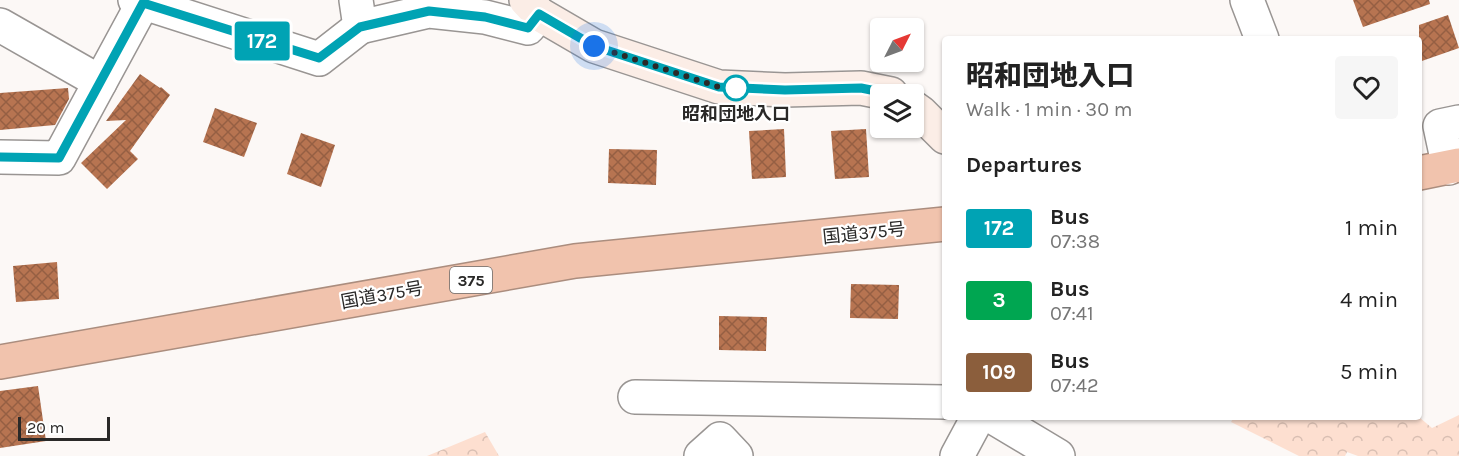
<!DOCTYPE html>
<html lang="en">
<head>
<meta charset="utf-8">
<style>
	:root { --surface:#fff; --page:#f6f6f6; --text:#222; --muted:#767676 }
	body { margin:0; font-family:Karla,"Noto Sans JP",sans-serif; background:var(--page); color:var(--text); height:100vh; display:flex; flex-direction:column; font-size:22px; white-space:nowrap }
	* { box-sizing:border-box; margin:0 }
	p { font-size:20px; color:var(--muted) }
	.icon { flex:none; width:33px; height:33px; fill:none; stroke:currentColor; stroke-width:2; stroke-linecap:round; stroke-linejoin:round }
	.map { position:relative; flex:1; overflow:hidden }
	.panel { position:absolute; left:942px; top:36px; width:480px; height:384px; display:flex; flex-direction:column; background:var(--surface); border-radius:6px; box-shadow:0 2px 4px #0004 }
	.panel>* { flex:none }
	.badge { padding:0 12px; border-radius:4px; font-size:21px; line-height:39px }
	.needle { width:39px; rotate:48deg }
	.tools { position:absolute; left:870px; top:18px; display:grid; gap:12px }
	.tools a { display:grid; place-items:center; width:54px; height:54px; border-radius:6px; background:var(--surface); box-shadow:0 2px 4px #0004; font-size:30px }
	.scale { position:absolute; left:18px; bottom:15px; width:92px; box-sizing:border-box; padding-left:6px; border:3px solid #2a2928; border-top:0; font-size:16px; line-height:21px; white-space:nowrap; color:#2a2928; -webkit-text-stroke:4px #fff; paint-order:stroke }
	.you { position:absolute; width:30px; height:30px; margin:-15px; border:4px solid #fff; border-radius:50%; background:#1a73e8; box-shadow:0 0 0 9px #1a73e833 }
	.map>.badge { position:absolute; translate:-50% -50%; box-shadow:0 0 0 3px #fff }
	h2 { padding:0 24px; font-size:22px; line-height:54px }
	.round { display:grid; place-items:center; flex:none; width:63px; height:63px; border-radius:6px; background:var(--page) }
	.summary { display:flex; align-items:center; justify-content:space-between; height:102px; padding:0 24px }
	h1 { font-size:28px; font-weight:800; line-height:45px }
	ul { padding:0; list-style:none }
	li { display:flex; align-items:center; gap:18px; height:72px; padding:0 24px }
	li div { flex:1 }
	li b { display:block; font-size:22px }
	li em { font-style:normal }
	li .badge { min-width:66px; font-weight:700; text-align:center }
	.map>svg:first-child { display:block }
	.forest { fill:url(#forest-crowns) }
	.building { fill:url(#building-cross-hatch) }
	.lines { fill:none; stroke-linecap:round; stroke-linejoin:round }
	.street-casing { stroke:#999593; stroke-width:36 }
	.secondary-casing { stroke:#999593; stroke-width:36 }
	.highway-casing { stroke:#ab8d7e; stroke-width:36 }
	.street { stroke:#fff; stroke-width:33 }
	.secondary { stroke:#fbede6; stroke-width:33 }
	.highway { stroke:#f1c3ad; stroke-width:33 }
	.line-casing { stroke:#fff; stroke-width:14 }
	.line { stroke:#00a3b4; stroke-width:9 }
	.walk { stroke:#2a2928; stroke-width:6; stroke-dasharray:0 10.8 }
	.stop-dot { fill:#fff; stroke:#00a3b4; stroke-width:3 }
	.labels { text-anchor:middle; dominant-baseline:central; stroke-width:4.5; stroke-linejoin:round; paint-order:stroke }
	.shield { fill:#fff; stroke:#6a6968; stroke-width:1.5 }
	.shield-label { font-size:16px; font-weight:bold; fill:#2a2928 }
	.stop-label { font-size:18px; font-weight:bold; fill:#2a2928; stroke:#fff }
	.street-label { font-size:18px; fill:#2a2928; stroke:#fff }
</style>
</head>
<body>
<div class="map">
<svg width="1459" height="456" viewBox="0 0 1459 456">
	<defs>
		<pattern id="forest-crowns" width="20" height="18" patternUnits="userSpaceOnUse" patternTransform="scale(1.5)"><rect width="20" height="18" fill="#fddfd0"/><path d="M2 6a3 3 0 1 1 6 0M12 15a3 3 0 1 1 6 0" fill="none" stroke="#d9bfb3"/></pattern>
		<pattern id="building-cross-hatch" width="8" height="8" patternUnits="userSpaceOnUse" patternTransform="scale(1.5)"><rect width="8" height="8" fill="#b77451"/><path d="M0 0l8 8M0 8l8-8" fill="none" stroke="#955f43"/></pattern>
	</defs>
	<rect width="100%" height="100%" fill="#fcf8f6"/>
	<g class="forest">
		<path d="M1459,415V456H1358L1347,452L1345,456H1299L1231,422L1234,417H1419L1432,428Z"/>
		<path d="M485,432L499,456H427Z"/>
	</g>
	<g class="building">
		<path d="M1353,0H1429L1430,4L1363,27Z"/>
		<path d="M1448,15L1459,48L1419,62V25Z"/>
		<path d="M140,74L160,88L161,87L170,95L130,151L138,159L107,189L81,163L126,120L106,121Z"/>
		<path d="M68,88L69,99L55,125L0,130V93Z"/>
		<path d="M215,108L257,123L244,157L203,142Z"/>
		<path d="M784,129L786,177L752,179L749,131Z"/>
		<path d="M866,129L869,177L835,179L831,131Z"/>
		<path d="M301,133L335,145L321,187L287,174Z"/>
		<path d="M609,149L657,150L656,185L608,183Z"/>
		<path d="M57,262L59,299L16,302L13,266Z"/>
		<path d="M851,284L899,285L898,319L850,318Z"/>
		<path d="M719,316L767,317L766,351L719,350Z"/>
		<path d="M38,386L46,441L0,448V391Z"/>
	</g>
	<g class="lines">
		<defs>
			<g id="street">
				<path d="M135,0L319,59L360,27L356,0"/>
				<path d="M1247,0L1262,39"/>
				<path d="M0,25L100,82"/>
				<path d="M360,27L429,11L485,17L528,28L539,14"/>
				<path d="M0,157L59,158L143,3"/>
				<path d="M1449,168L1440,126L1459,122"/>
				<path d="M635,397L945,402"/>
				<path d="M993,417L1058,456"/>
				<path d="M701,456L720,439L736,456"/>
				<path d="M957,456L978,417"/>
			</g>
			<g id="secondary">
				<path d="M526,0L539,14L594,46L719,87L785,90L861,88L891,94"/>
				<path d="M914,108L921,113L945,137"/>
			</g>
			<g id="highway">
				<path d="M1419,173L1459,165"/>
				<path d="M0,362L575,261L945,224"/>
			</g>
		</defs>
		<use href="#street" class="street-casing"/>
		<use href="#secondary" class="secondary-casing"/>
		<use href="#highway" class="highway-casing"/>
		<use href="#street" class="street"/>
		<use href="#secondary" class="secondary"/>
		<use href="#highway" class="highway"/>
	</g>
	<g class="lines">
		<defs>
			<path id="line" d="M0,157L59,158L143,3L319,58L360,27L429,11L485,17L528,28L539,14L594,46L719,87L785,90L861,88L891,94"/>
		</defs>
		<use href="#line" class="line-casing"/>
		<use href="#line" class="line"/>
		<path class="walk" d="M594,46L719,87L741,88H736"/>
	</g>
	<circle class="stop-dot" cx="736" cy="88" r="12"/>
	<g class="labels">
		<rect class="shield" x="450" y="267" width="42" height="26" rx="4.5"/>
		<g class="shield-label">
			<text x="471" y="280">375</text>
		</g>
		<g class="stop-label">
			<text x="736" y="114">昭和団地入口</text>
		</g>
		<g class="street-label">
			<text transform="translate(864 233) rotate(-6)">国道375号</text>
			<text transform="translate(382 295) rotate(-10)">国道375号</text>
		</g>
	</g>
</svg>
<div class="tools">
<a><svg class="needle" viewBox="-14 -14 28 28"><path d="M0-13l5 13h-10z" fill="#e53935"/><path d="M0 13l5-13h-10z" fill="#767676"/></svg></a>
<a><svg class="icon" aria-label="layers" viewBox="0 0 24 24"><path d="M12 4l9 5-9 5-9-5zM3 14l9 5 9-5"/></svg></a>
</div>
<div class="scale">20 m</div>
<div class="you" style="left:594px;top:46px"></div>
<b class="badge" style="left:262px;top:41px;background:#00a3b4;color:#fff">172</b>
<section class="panel">
<div class="summary"><div><h1>昭和団地入口</h1><p>Walk · 1 min · 30 m</p></div><a class="round"><svg class="icon" aria-label="heart" viewBox="0 0 24 24"><path d="M12 20l-8-8c-3-5 5-10 8-4 3-6 11-1 8 4z"/></svg></a></div>
<h2>Departures</h2>
<ul>
<li><span class="badge" style="background:#00a3b4;color:#fff">172</span><div><b>Bus</b><p>07:38</p></div><em>1 min</em></li>
<li><span class="badge" style="background:#00a651;color:#fff">3</span><div><b>Bus</b><p>07:41</p></div><em>4 min</em></li>
<li><span class="badge" style="background:#8b5e3c;color:#fff">109</span><div><b>Bus</b><p>07:42</p></div><em>5 min</em></li>
</ul>
</section>
</div>
</body>
</html>
